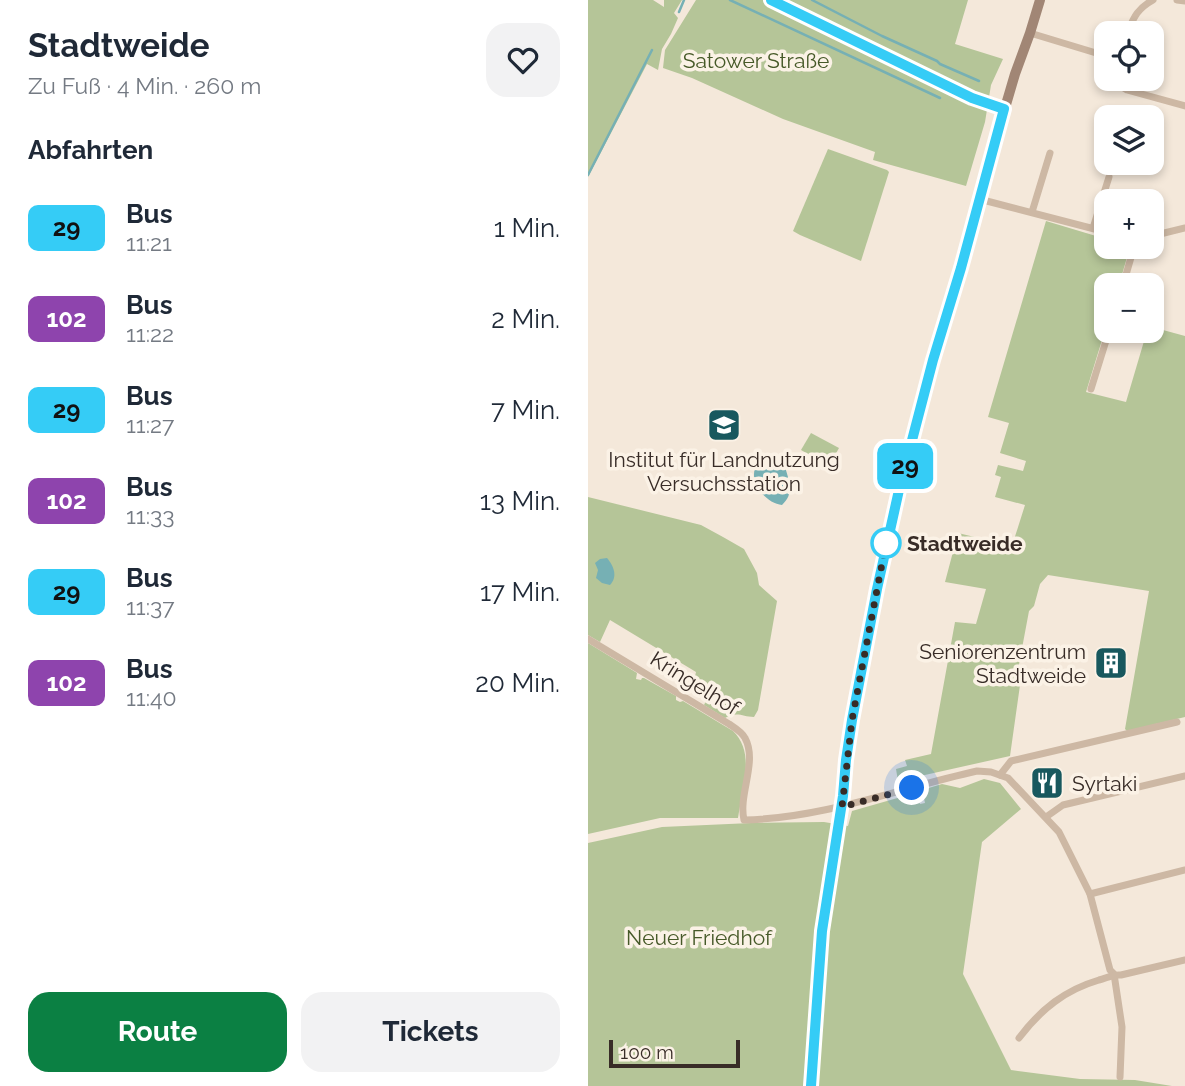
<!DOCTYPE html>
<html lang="de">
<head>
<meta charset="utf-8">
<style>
	:root { --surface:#fff; --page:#f2f2f3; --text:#1f2937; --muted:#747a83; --accent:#0b8043 }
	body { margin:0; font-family:Raleway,sans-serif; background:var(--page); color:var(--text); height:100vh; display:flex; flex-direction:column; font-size:26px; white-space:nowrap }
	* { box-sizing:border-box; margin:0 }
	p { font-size:23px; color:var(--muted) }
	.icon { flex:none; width:38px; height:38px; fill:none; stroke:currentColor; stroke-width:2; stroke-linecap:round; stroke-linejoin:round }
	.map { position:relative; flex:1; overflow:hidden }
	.side { display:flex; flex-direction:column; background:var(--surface); width:588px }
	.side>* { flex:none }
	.badge { padding:0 14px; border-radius:10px; font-size:24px; line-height:46px }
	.controls { position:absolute; left:506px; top:21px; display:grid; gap:14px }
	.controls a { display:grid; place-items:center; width:70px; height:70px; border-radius:14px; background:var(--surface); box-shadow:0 4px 10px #0003; font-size:35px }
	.scale { position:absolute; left:21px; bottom:18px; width:131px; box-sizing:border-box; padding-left:7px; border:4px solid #382c27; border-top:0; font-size:19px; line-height:24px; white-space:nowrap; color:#382c27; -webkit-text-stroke:5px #fbf2e6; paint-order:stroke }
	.you { position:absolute; width:35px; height:35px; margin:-18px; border:5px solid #fff; border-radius:50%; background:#1a73e8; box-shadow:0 0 0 10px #1a73e833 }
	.map>.badge { position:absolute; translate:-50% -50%; box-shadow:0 0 0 4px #fff }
	h2 { padding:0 28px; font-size:26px; line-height:63px }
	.round { display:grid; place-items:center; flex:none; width:74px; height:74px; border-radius:21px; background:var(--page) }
	.head { display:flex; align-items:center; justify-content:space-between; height:119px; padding:0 28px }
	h1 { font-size:33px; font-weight:700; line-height:52px }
	.cta { display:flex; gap:14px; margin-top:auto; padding:14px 28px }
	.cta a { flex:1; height:80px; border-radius:21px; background:var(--accent); color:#fff; font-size:28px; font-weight:700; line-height:80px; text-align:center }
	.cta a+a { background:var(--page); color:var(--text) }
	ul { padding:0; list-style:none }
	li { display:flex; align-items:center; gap:21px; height:91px; padding:0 28px }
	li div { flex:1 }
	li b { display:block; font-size:26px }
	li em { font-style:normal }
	li .badge { min-width:77px; font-weight:700; text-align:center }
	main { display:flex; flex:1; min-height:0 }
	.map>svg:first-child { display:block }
	.green { fill:#b5c598 }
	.water { fill:#76b0b4 }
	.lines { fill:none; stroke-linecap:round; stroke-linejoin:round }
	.stream { stroke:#76b0b4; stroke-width:2.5 }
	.street { stroke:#cdb8a4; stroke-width:7 }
	.secondary { stroke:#a18675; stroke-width:10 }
	.line-casing { stroke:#fff; stroke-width:16 }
	.line { stroke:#35ccf6; stroke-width:10 }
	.walk { stroke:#382c27; stroke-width:7; stroke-dasharray:0 12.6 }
	.stop-dot { fill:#fff; stroke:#35ccf6; stroke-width:3.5 }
	.labels { text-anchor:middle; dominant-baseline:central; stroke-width:7; stroke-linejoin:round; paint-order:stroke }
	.park-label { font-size:21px; fill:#465928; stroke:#fbf2e6 }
	.poi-label { font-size:21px; fill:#382c27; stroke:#fbf2e6 }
	.stop-label { font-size:21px; font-weight:bold; fill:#382c27; stroke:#fbf2e6; text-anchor:start }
	.street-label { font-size:21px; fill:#382c27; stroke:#fbf2e6 }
</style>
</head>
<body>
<main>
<section class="side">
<div class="head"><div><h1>Stadtweide</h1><p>Zu Fuß · 4 Min. · 260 m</p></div><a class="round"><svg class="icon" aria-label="heart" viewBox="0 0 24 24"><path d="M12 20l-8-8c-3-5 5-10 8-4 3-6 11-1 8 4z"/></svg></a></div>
<h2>Abfahrten</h2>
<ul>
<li><span class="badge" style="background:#35ccf6;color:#111">29</span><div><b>Bus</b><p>11:21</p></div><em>1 Min.</em></li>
<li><span class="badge" style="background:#8e44ad;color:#fff">102</span><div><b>Bus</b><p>11:22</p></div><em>2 Min.</em></li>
<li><span class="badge" style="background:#35ccf6;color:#111">29</span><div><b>Bus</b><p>11:27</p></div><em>7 Min.</em></li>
<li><span class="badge" style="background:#8e44ad;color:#fff">102</span><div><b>Bus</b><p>11:33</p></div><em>13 Min.</em></li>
<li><span class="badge" style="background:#35ccf6;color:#111">29</span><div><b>Bus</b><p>11:37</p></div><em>17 Min.</em></li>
<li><span class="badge" style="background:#8e44ad;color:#fff">102</span><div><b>Bus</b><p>11:40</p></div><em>20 Min.</em></li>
</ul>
<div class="cta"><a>Route</a><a>Tickets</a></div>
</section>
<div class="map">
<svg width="597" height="1086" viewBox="0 0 597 1086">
	<rect width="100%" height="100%" fill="#f4e8da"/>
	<g class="green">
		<path d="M0,0H65L76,7V0H94L86,13L90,18L83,34L74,49L70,70L59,64L0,177Z"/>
		<path d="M108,0H380L367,44L415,59L403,85L397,122L378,186L285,160L287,152L195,119L104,78L75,68L77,50Z"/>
		<path d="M240,149L299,170L301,172L273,261L212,235L205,231Z"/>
		<path d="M458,221L518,239V247H542L531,285H518V327L498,392L538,402L559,331H564V327L597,336V717L539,731L537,729L561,591L460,575L452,584L446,606L441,611L429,675L433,678L422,756L310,781L308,769L319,766L317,760L343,754L367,622L388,624L398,589L357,582L370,533L424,546L437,505L407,497L413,477L407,475L410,465L435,471L438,461L412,453L421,423L400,417Z"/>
		<path d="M223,433L251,448L241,466L213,450Z"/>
		<path d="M0,497L113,525L135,537L156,549L169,573L171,585L189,601L170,710L166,717C154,717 150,711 137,718L116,705L120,697L108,690L105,686L108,672L22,620L12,642L0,635Z"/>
		<path d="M0,643L49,673L48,679L53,680L54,678H56L88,696V700L92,702L95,701L145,731C168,753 154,790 150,818H72L0,834Z"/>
		<path d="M396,779L412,783L433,809L394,842L375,974L423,1070L492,1079L547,1080L584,1086H0V843L74,827L163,823L236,822L260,826L264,811L327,793L332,804L337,803L334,790L354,784L372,788Z"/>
	</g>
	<g class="water">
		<path d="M176,453L197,467C201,481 207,493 194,505C181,504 165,488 166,474C166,466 172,459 176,453Z"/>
		<path d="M19,558C26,566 30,577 22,585L14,583L8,578L10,570L7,563L12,559Z"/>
	</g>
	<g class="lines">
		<g class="stream">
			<path d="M142,0L352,98"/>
			<path d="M224,0L294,36L349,61L352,64L391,81"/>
			<path d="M91,12L96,0"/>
			<path d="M0,175L64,50"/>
		</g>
		<g class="street">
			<path d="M184,0L384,98L416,109"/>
			<path d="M589,0L597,1"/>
			<path d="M442,33L518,56"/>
			<path d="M539,33C546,17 549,9 565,0"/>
			<path d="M529,79L531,85L539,90L597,106"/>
			<path d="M391,199L518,232"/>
			<path d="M444,212L462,153"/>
			<path d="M505,228L521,177"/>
			<path d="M564,236L597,228"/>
			<path d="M535,285L546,247"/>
			<path d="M503,389L521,331"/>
			<path d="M0,639L141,724C147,728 154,732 157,738C170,762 150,794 156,820C237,818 312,788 389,771L403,772L420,778L471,832L502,894L522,970L526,974L534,1027L532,1077"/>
			<path d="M412,775L423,761L589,722"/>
			<path d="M458,817L475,805L597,776"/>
			<path d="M502,894L597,870"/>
			<path d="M431,1038C453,1009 477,990 511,980C519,978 524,974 533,975L597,960"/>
		</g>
		<path class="secondary" d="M223,1086L234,931L255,796L264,720L291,579L311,490L344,360L378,249L392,193L427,74L442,33L452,0"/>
	</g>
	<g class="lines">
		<defs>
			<path id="line" d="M183,0L384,98L416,109L373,268L345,360L311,490L289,589L264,720L258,760L255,796L234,931L223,1086"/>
		</defs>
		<use href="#line" class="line-casing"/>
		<use href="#line" class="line"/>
		<path class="walk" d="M298,543L264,720L254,807L324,788"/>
	</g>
	<defs>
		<symbol id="university-square" viewBox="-11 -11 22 22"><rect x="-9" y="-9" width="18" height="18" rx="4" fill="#18585e" stroke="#fbf2e6"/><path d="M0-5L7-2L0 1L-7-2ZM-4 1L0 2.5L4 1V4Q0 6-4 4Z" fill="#fff"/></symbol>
		<symbol id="building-square" viewBox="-11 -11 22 22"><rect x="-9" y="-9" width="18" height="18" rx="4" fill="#18585e" stroke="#fbf2e6"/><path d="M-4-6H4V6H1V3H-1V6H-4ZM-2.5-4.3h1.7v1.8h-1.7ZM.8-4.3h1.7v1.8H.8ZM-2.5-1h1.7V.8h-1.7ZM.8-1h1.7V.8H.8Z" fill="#fff"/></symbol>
		<symbol id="restaurant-square" viewBox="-11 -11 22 22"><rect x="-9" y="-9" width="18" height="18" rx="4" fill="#18585e" stroke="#fbf2e6"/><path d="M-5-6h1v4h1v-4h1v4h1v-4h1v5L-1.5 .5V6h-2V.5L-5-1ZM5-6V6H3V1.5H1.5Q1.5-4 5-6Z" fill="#fff"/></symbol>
	</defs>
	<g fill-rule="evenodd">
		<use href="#university-square" x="117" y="406" width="38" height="38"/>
		<use href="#building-square" x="504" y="644" width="38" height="38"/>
		<use href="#restaurant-square" x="440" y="764" width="38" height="38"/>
	</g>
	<circle class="stop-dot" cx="298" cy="543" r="14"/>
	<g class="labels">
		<g class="park-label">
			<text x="168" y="60">Satower Straße</text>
			<text x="111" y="937">Neuer Friedhof</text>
		</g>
		<g class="poi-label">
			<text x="136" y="459">Institut für Landnutzung<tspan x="136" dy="24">Versuchsstation</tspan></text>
			<text x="498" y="651" text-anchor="end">Seniorenzentrum<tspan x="498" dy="24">Stadtweide</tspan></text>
			<text x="484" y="783" text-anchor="start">Syrtaki</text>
		</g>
		<g class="stop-label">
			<text x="319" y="543">Stadtweide</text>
		</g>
		<g class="street-label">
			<text transform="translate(107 683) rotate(32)">Kringelhof</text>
		</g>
	</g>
</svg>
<div class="controls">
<a><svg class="icon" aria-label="locate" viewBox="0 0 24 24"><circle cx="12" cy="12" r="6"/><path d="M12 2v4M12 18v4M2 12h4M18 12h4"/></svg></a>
<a><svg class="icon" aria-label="layers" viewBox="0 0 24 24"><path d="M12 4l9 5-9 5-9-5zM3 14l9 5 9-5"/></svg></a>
<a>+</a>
<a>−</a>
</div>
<div class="scale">100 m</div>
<div class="you" style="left:324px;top:788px"></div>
<b class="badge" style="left:317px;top:466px;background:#35ccf6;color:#111">29</b>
</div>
</main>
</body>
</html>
